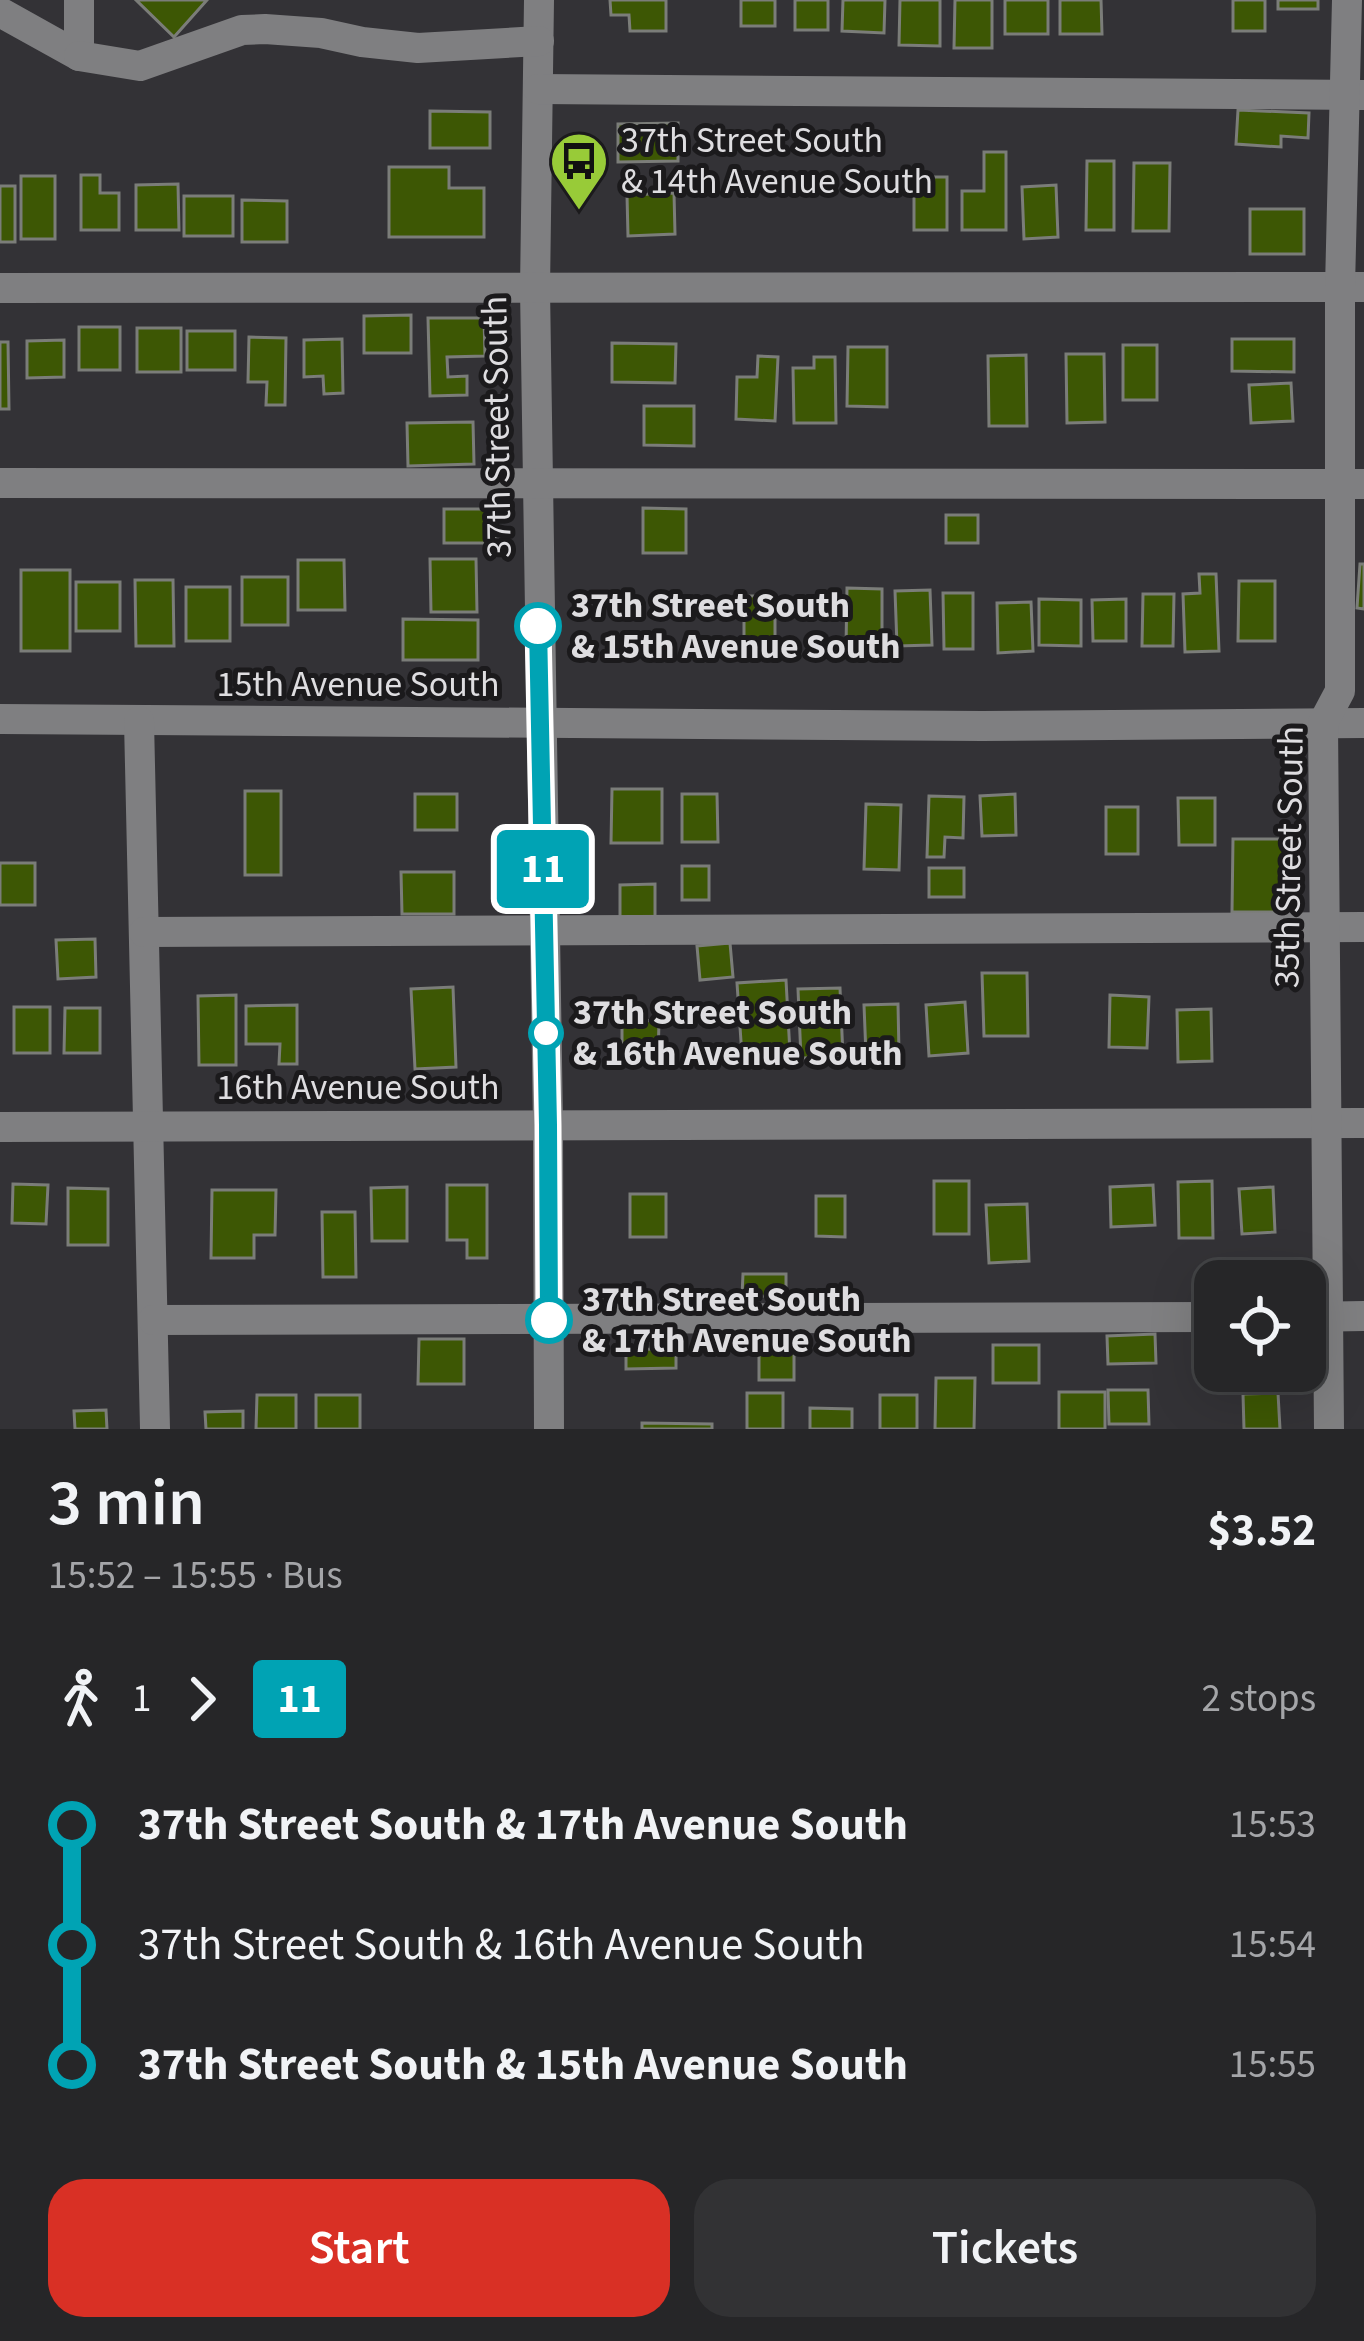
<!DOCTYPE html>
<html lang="en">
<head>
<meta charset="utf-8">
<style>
	:root { --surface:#262628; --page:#323234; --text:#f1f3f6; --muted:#a4a5a8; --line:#424345; --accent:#d93025 }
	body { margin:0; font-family:"Source Sans 3",sans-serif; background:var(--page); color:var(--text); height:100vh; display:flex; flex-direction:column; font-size:45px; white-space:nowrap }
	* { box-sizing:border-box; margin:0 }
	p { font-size:39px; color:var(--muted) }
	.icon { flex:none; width:66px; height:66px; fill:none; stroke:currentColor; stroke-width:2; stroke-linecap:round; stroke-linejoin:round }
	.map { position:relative; height:1429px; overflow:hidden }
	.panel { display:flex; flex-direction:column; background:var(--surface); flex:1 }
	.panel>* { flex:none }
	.badge { padding:0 24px; border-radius:9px; font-size:42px; line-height:78px }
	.fabs { position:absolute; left:1194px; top:1260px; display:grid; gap:24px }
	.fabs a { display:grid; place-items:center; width:132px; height:132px; border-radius:24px; background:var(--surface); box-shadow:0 12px 48px #0002,0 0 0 3px var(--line); font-size:60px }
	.map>.badge { position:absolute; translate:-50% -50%; box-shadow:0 0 0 6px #fff }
	.legs { display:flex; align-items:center; gap:18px; height:132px; padding:0 48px; font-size:39px }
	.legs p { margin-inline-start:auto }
	.head { display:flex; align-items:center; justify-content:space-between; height:204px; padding:0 48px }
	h1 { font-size:66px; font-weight:600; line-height:90px }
	.cta { display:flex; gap:24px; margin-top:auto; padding:24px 48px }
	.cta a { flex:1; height:138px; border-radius:36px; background:var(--accent); color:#fff; font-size:48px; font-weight:600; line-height:138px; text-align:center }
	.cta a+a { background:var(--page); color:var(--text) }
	ul { padding:0 48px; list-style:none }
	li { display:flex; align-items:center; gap:42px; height:120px; font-size:45px }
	li i { display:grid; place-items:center; width:18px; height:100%; margin:0 15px; background:currentColor }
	li i::after { content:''; width:30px; height:30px; margin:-15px; border:9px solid; border-radius:50%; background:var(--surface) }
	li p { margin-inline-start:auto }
	li:first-child i { background:linear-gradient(#0000 50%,currentColor 0) }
	li:last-child i { background:linear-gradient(currentColor 50%,#0000 0) }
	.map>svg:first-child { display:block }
	.building { fill:#3d5704; stroke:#7b7d79; stroke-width:3 }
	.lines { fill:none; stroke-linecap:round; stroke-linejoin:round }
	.minor { stroke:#7f7f81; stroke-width:30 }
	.line-1-casing { stroke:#fff; stroke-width:27 }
	.line-1 { stroke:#00a3b4; stroke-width:18 }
	.stop-1-dot { fill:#fff; stroke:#00a3b4; stroke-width:6 }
	.labels { text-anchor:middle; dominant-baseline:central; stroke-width:10; stroke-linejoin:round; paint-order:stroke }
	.poi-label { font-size:36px; fill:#dedde0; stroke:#1b1a1c; text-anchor:start }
	.street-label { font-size:36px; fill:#dedde0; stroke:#1b1a1c }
	.stop-label { font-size:36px; font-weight:bold; fill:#dedde0; stroke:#1b1a1c; text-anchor:start }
</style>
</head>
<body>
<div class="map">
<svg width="1364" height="1429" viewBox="0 0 1364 1429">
	<rect width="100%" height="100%" fill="#333236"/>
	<g class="building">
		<path d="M136,0H207L174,37Z"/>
		<path d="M610,0H666V31H630L629,15H611Z"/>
		<rect x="741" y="0" width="34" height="26"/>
		<rect x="795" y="0" width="33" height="30"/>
		<path d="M843,0H885L884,33L842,31Z"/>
		<path d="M900,0H940V46L899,45Z"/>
		<path d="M955,0H992V48H954Z"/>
		<rect x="1005" y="0" width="43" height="34"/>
		<path d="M1060,0H1101L1102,34H1060Z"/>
		<rect x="1233" y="0" width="32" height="31"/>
		<rect x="1278" y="0" width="40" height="9"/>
		<path d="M1238,110L1309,113L1308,138L1281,136V147L1236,144Z"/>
		<path d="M430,111L490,112V148H430Z"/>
		<path d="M678,123V161L618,162V124Z"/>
		<path d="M984,152H1006V230H962V191H984Z"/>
		<path d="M1087,161H1114V230H1086Z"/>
		<path d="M1134,163H1170L1169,231H1133Z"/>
		<path d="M389,167H449V188H484V237H389Z"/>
		<path d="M81,175H100V193H119V230H81Z"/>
		<rect x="21" y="176" width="34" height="63"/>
		<rect x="914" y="177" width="33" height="53"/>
		<path d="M178,184L179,230H136V185Z"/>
		<path d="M1056,185L1058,237L1024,239L1022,187Z"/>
		<rect x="0" y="186" width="15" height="56"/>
		<path d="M674,193L675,234L628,236L627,195Z"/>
		<rect x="184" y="196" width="49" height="40"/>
		<path d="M242,200L287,201V242H242Z"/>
		<rect x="1250" y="209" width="54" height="45"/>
		<path d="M411,315V353H364V316Z"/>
		<path d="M428,318H484L485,356L447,357L448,377L467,376V395L430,396Z"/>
		<rect x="79" y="327" width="41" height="43"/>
		<rect x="137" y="328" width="44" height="44"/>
		<rect x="187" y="331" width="48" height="39"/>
		<path d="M249,337L286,338L285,405H266L267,382H248Z"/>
		<path d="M342,339L343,393L324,394L323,376L304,377V340Z"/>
		<path d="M1232,339H1294V372L1232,371Z"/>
		<path d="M64,340V377L27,378V341Z"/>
		<path d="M0,342H8L9,409H0Z"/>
		<path d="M612,343L676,344L675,383L612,382Z"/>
		<rect x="1123" y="345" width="34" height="55"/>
		<path d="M848,347H887V407L847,406Z"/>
		<path d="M1066,354H1104L1105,422L1067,423Z"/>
		<path d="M1026,355L1027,426H989L988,356Z"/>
		<path d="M758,356L778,357L775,421L736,419L737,377H757Z"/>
		<path d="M814,357H835L836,423H794L793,368H814Z"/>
		<path d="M1291,383L1293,421L1251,423L1249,385Z"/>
		<path d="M644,406H694V446L644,445Z"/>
		<path d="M473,422L474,464L408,466L407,423Z"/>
		<path d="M643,508L686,509V553H643Z"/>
		<rect x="444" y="509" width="51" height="34"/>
		<rect x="946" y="515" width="32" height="28"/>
		<path d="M430,559H476L477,612H431Z"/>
		<path d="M298,560H344L345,610H298Z"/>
		<path d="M1360,564H1364V609L1357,608Z"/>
		<rect x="21" y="570" width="49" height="81"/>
		<path d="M1199,574H1216L1219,651L1185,652L1183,594L1200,593Z"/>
		<rect x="242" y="577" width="46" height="48"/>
		<path d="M135,580H173L174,646H136Z"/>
		<path d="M1239,581H1275V641H1238Z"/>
		<rect x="76" y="582" width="44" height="49"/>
		<rect x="186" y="587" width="44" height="54"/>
		<path d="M847,588L882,589V647H846Z"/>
		<path d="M930,590L932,645L897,646L895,591Z"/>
		<path d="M943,593H973V649H944Z"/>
		<path d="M1143,594H1174L1173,646H1142Z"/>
		<rect x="744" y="596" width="31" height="54"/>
		<path d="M1039,599L1081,600V646L1039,645Z"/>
		<path d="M1126,599V641H1093L1092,600Z"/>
		<path d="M1031,602L1033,651L998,653L997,603Z"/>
		<path d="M403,619L478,620V660H403Z"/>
		<path d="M612,789H662V843H611Z"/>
		<rect x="245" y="791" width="36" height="84"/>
		<rect x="415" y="794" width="42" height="36"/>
		<path d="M682,794H717L718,842H682Z"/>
		<path d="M1015,794L1016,835L982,836L980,796Z"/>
		<path d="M929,796L964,797L963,838L945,837L944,857H927Z"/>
		<path d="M1178,798H1215V845H1179Z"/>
		<path d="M866,804L901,805L899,870L864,869Z"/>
		<rect x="1106" y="807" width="32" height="47"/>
		<path d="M1233,839H1289L1288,912H1232Z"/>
		<rect x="0" y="863" width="35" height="42"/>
		<rect x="682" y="866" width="27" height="34"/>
		<rect x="929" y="868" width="35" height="29"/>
		<path d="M401,872H454V914H402Z"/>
		<path d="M655,884V919H620V885Z"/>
		<path d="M95,939L96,977L58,979L56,940Z"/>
		<path d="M730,943L733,977L700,980L697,946Z"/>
		<path d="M982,973H1027L1028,1036H984Z"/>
		<path d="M786,980L790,1053L742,1056L737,983Z"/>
		<path d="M453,987L456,1067L415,1069L411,989Z"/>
		<path d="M840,988L843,1057L801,1058L798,989Z"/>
		<path d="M236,995V1065H199L198,996Z"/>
		<path d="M1110,995L1149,997L1147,1048L1109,1047Z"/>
		<path d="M965,1002L968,1053L929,1056L926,1005Z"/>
		<path d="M898,1004L899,1053L866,1055L864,1005Z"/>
		<path d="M297,1005V1064H279L280,1044H246V1006Z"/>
		<rect x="14" y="1007" width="36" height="46"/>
		<path d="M65,1008H100V1053H64Z"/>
		<path d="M1211,1009L1212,1061L1178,1062L1177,1010Z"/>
		<path d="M622,1020L659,1021L658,1059L622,1058Z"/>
		<rect x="934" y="1181" width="35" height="53"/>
		<path d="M1212,1181L1213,1238H1179L1178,1182Z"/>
		<path d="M13,1184L48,1185L46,1224L12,1223Z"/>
		<path d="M447,1185H487V1258H467V1240H447Z"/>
		<path d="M1153,1185L1155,1225L1111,1227L1110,1187Z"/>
		<path d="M407,1187V1241H372L371,1188Z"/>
		<path d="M1273,1187L1275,1232L1242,1234L1239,1189Z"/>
		<path d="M68,1188L108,1189V1245H68Z"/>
		<path d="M212,1190H276L275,1235H254V1258H211Z"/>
		<rect x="630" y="1194" width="36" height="43"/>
		<path d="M816,1196H845V1237L816,1236Z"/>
		<path d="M1027,1204L1029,1261L989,1263L986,1205Z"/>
		<path d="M322,1212H355L356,1277H323Z"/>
		<path d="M743,1274H786V1296H742Z"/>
		<path d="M650,1329H676V1368L626,1369V1350L651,1349Z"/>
		<path d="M1155,1334L1156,1363L1108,1364L1107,1336Z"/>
		<path d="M419,1339H464V1384H418Z"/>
		<rect x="993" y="1345" width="46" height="38"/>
		<path d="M759,1346L794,1347V1380H759Z"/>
		<path d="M936,1378H975L974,1429H935Z"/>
		<path d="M1108,1390H1148L1149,1424H1109Z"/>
		<rect x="1059" y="1392" width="46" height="37"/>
		<rect x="747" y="1393" width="36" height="36"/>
		<path d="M1278,1393L1280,1429H1244L1243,1394Z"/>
		<path d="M257,1395H296V1429H256Z"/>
		<rect x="316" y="1395" width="44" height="34"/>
		<rect x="880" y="1395" width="37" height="34"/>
		<path d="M810,1408L852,1409V1429H810Z"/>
		<path d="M106,1410L107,1429H75L74,1411Z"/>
		<path d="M243,1411V1429H206L205,1412Z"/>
		<path d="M642,1423L712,1424V1429H642Z"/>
	</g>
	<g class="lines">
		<g class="minor">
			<path d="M539,0L535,289L548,1125L549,1429"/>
			<path d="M0,12L79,56V0"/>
			<path d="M79,56L140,66L242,30L265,29L321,33L362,42L418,48L539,41"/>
			<path d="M538,89L1364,95"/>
			<path d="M0,288L1364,287"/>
			<path d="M0,483L1364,484"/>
			<path d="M0,719L982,726L1364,723"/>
			<path d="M139,721L155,1429"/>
			<path d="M144,932L1364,927"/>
			<path d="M0,1127L1364,1123"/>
			<path d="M1305,1317L1364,1316"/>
			<path d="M153,1320L1215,1317"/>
			<path d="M1329,1429L1323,723L1340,691V287L1347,0"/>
		</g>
	</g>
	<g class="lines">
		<defs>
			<path id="line-1" d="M538,626L548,1125L549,1320"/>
		</defs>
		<use href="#line-1" class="line-1-casing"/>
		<use href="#line-1" class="line-1"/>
	</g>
	<defs>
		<symbol id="bus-pin" viewBox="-11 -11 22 30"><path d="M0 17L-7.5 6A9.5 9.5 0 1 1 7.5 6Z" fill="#98cb38" stroke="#1b1a1c"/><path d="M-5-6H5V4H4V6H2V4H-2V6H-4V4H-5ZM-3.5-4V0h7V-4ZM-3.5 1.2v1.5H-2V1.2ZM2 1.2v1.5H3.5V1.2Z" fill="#111"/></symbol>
	</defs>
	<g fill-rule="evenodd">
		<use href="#bus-pin" x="546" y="128" width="66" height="90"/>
	</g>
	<g class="stop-1-dot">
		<circle cx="538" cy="626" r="21"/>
		<circle cx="546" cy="1033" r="15"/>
		<circle cx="549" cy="1320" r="21"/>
	</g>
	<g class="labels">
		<g class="poi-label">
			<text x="621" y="140">37th Street South<tspan x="621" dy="41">&amp; 14th Avenue South</tspan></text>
		</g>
		<g class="street-label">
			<text transform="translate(497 427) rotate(-91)">37th Street South</text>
			<text x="358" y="684">15th Avenue South</text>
			<text transform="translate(1289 857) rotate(-89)">35th Street South</text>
			<text x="358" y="1087">16th Avenue South</text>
		</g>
		<g class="stop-label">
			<text x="571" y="605">37th Street South<tspan x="571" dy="41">&amp; 15th Avenue South</tspan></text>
			<text x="573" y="1012">37th Street South<tspan x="573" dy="41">&amp; 16th Avenue South</tspan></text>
			<text x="582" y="1299">37th Street South<tspan x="582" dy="41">&amp; 17th Avenue South</tspan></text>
		</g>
	</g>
</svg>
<div class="fabs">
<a><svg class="icon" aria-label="locate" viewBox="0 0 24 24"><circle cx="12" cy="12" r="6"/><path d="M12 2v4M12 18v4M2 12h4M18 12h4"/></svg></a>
</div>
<b class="badge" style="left:543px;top:869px;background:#00a3b4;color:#fff">11</b>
</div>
<section class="panel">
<div class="head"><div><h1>3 min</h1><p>15:52 – 15:55 · Bus</p></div><b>$3.52</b></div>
<div class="legs"><svg class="icon" aria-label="walk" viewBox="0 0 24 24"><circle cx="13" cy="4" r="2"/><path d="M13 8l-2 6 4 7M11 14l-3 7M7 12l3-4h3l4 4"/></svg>1<svg class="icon" aria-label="forward" viewBox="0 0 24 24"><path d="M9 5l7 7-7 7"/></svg><b class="badge" style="background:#00a3b4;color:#fff">11</b><p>2 stops</p></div>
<ul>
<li><i style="color:#00a3b4"></i><b>37th Street South &amp; 17th Avenue South</b><p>15:53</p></li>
<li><i style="color:#00a3b4"></i><span>37th Street South &amp; 16th Avenue South</span><p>15:54</p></li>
<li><i style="color:#00a3b4"></i><b>37th Street South &amp; 15th Avenue South</b><p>15:55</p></li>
</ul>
<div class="cta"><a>Start</a><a>Tickets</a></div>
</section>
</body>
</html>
